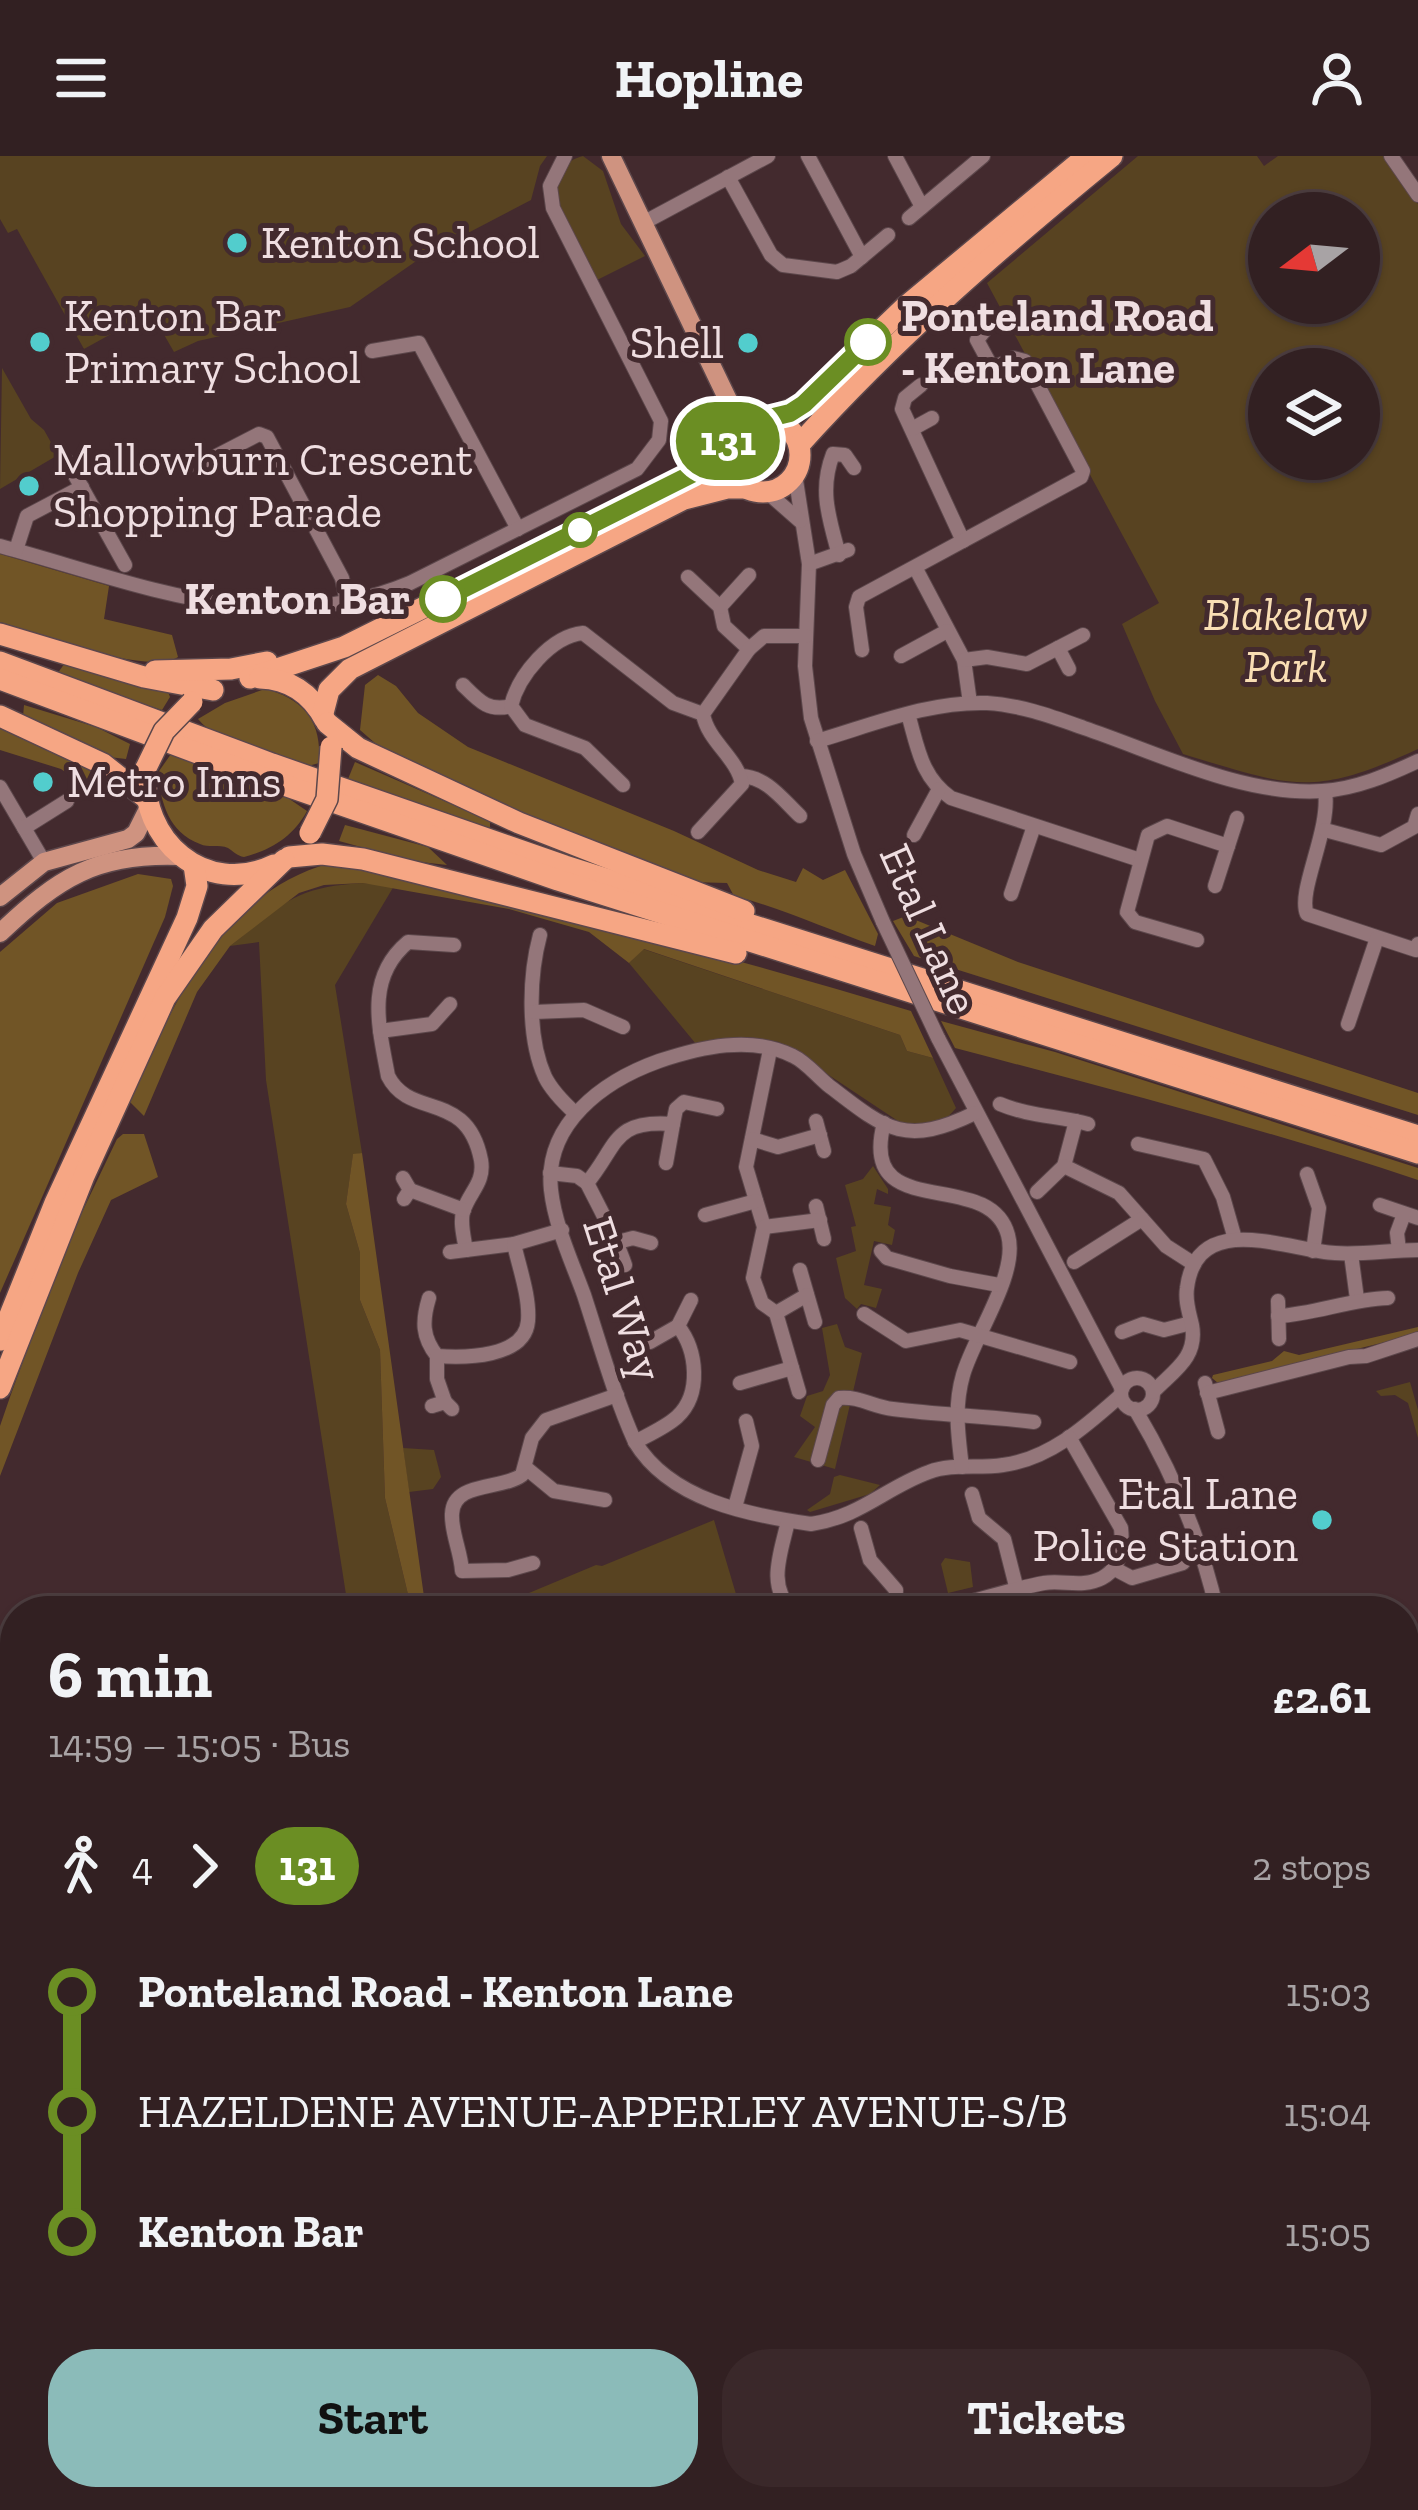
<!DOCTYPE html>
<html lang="en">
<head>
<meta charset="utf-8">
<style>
	:root { --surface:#322022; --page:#3a282a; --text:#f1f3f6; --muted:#a8a3a5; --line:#4d3e40; --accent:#8bbbb9 }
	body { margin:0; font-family:"Zilla Slab",serif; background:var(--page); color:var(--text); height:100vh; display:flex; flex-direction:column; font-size:45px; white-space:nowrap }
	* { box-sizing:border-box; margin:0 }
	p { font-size:39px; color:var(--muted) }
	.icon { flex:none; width:66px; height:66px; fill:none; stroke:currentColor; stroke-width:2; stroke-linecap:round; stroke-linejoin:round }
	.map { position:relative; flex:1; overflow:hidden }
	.sheet { position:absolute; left:0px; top:1440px; width:1419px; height:915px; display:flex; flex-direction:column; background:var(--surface); border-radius:48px 48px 0 0; box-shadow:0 3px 9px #0004,0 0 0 3px var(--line) }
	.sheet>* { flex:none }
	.badge { padding:0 24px; border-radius:39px; font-size:42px; line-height:78px }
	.needle { width:78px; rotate:254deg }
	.tools { position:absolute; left:1248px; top:36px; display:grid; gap:24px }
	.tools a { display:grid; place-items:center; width:132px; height:132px; border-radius:50%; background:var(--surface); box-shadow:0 3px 9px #0004,0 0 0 3px var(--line); font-size:60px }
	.map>.badge { position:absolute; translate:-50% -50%; box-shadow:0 0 0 6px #fff }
	.legs { display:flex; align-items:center; gap:18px; height:132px; padding:0 48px; font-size:39px }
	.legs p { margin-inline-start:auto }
	.head { display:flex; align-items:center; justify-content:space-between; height:204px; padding:0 48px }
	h1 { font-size:66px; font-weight:700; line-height:90px }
	.button { display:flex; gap:24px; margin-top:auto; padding:24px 48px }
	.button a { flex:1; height:138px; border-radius:48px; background:var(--accent); color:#111; font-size:48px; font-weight:700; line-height:138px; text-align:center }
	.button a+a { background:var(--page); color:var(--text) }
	ul { padding:0 48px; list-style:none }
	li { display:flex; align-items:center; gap:42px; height:120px; font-size:45px }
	li i { display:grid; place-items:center; width:18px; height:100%; margin:0 15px; background:currentColor }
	li i::after { content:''; width:30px; height:30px; margin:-15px; border:9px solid; border-radius:50%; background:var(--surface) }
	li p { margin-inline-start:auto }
	li:first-child i { background:linear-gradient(#0000 50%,currentColor 0) }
	li:last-child i { background:linear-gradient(currentColor 50%,#0000 0) }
	header { display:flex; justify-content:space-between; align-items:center; height:156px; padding:0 48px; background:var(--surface); font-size:54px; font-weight:700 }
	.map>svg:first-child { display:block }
	.green { fill:#584321; fill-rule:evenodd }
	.forest { fill:#715526 }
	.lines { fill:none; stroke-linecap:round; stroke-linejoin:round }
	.minor-casing { stroke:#5c474b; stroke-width:16 }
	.major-casing { stroke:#5c474b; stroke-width:21 }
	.highway-casing { stroke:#5c474b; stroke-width:24 }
	.minor { stroke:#94767a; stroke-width:14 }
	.major { stroke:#cf9380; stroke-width:18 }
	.highway { stroke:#f6a684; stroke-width:21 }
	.minor-bridge-casing { stroke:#5c474b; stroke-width:16; stroke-linecap:butt }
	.highway-bridge-casing { stroke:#5c474b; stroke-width:24; stroke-linecap:butt }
	.minor-bridge { stroke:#94767a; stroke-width:14 }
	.highway-bridge { stroke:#f6a684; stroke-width:21 }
	.line-1-casing { stroke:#fff; stroke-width:27 }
	.line-1 { stroke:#6b8e23; stroke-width:18 }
	.poi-dot { fill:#52cdcd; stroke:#432a2e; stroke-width:4.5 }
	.stop-1-dot { fill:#fff; stroke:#6b8e23; stroke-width:6 }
	.labels { text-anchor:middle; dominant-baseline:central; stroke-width:10; stroke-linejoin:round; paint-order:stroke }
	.poi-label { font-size:45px; fill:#efdee1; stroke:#432a2e; text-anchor:start }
	.stop-label { font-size:45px; font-weight:bold; fill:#efdee1; stroke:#432a2e; text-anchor:start }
	.park-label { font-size:45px; font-style:italic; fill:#f9deb4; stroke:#432a2e }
	.street-label { font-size:45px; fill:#efdee1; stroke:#432a2e }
</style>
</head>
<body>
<header><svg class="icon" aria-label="menu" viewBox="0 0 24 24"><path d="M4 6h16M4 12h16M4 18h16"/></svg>Hopline<svg class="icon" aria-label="person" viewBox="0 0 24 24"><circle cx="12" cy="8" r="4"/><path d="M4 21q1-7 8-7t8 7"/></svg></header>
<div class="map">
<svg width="1418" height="2354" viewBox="0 0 1418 2354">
	<rect width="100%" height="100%" fill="#432a2e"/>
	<g class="green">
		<path d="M0,0H547L540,10L531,44L422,101L350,151L198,185L174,196L151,156L84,193L17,73L8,77L0,63Z"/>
		<path d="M583,0L603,15L621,68L645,100L597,124C581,93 525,16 583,0Z"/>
		<path d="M1138,0H1257L1264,10L1278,0H1383L1418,48V593C1312,642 1292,631 1183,598L1155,545L1122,468L1159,447L987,127ZM1269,57H1359V147H1269ZM1269,213H1359V303H1269Z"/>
		<path d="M2,212L31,263L44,274L58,299L0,333Z"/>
		<path d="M363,727L394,730L335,829L362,997L353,999L346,1048L360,1097V1144L380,1194L385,1342L412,1455H351L347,1445L266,924L259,786L230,790C283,748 293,731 363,727Z"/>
		<path d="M643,793L900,879L907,895L933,902L956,952C941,971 927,972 904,969L779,886L750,881L696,888L629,807Z"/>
		<path d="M873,1010L888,1033V1038L877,1033L874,1048L891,1051L888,1069L895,1074L892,1089L874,1085L864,1129L882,1133L876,1152L861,1148L857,1153L845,1142L836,1102L856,1095L851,1071L856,1070L845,1029L863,1023Z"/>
		<path d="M837,1168L845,1191L862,1197L835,1313L794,1301L815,1271L800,1260L807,1240L823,1235L830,1219L822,1172Z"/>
		<path d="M1410,1226L1418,1254V1282L1408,1247L1395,1239L1381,1240L1376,1235Z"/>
		<path d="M403,1292L434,1294L441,1321L433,1333L409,1336Z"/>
		<path d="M840,1319L880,1329L870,1338L810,1356L807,1354L830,1338L834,1321Z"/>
		<path d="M714,1364L741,1455H486L596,1409L602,1410Z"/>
		<path d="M945,1402L970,1406L973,1431L948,1437L941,1408Z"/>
		<path d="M1418,1633V1752L1404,1723V1636Z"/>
		<path d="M779,2340H1085L1087,2354H785Z"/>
	</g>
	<g class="forest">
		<path d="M0,398L109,430L104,463L172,479L178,501C146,520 37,477 0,466Z"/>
		<path d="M65,507L168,536L170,541L162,554L61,521L57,518Z"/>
		<path d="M378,519L396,530L418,557L468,591L674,675L758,714L796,726L803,712L823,724L845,714L878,778L875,790C826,773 782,752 734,740L727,727L689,726L535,665L383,594L360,574L365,529Z"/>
		<path d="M265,533C304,543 322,565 319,607L308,610C279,600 216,586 198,563L225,547Z"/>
		<path d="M24,549L96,571L130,588L126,603L109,601L23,561Z"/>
		<path d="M0,568L112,619L109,636H93L61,613L0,594Z"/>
		<path d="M171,598L282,638L307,655C293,681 271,694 244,701C237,700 233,695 228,692C219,688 208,692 200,688C168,676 162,647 157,618Z"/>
		<path d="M355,606L490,665V671L483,673L348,623Z"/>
		<path d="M345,669L428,691L447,709L412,705L339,685Z"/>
		<path d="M330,707C527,745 719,798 911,855L933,902L907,895L900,879L644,793L629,807L589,776L509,753L363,727L324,729L299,737L230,790L197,836L144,960L129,945C174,848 218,739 330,707Z"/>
		<path d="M138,718L171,723L173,730L165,761L0,1137V796L57,747Z"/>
		<path d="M906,760L1018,806L1418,937V959L914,800L893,765Z"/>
		<path d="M941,865L1055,896L1418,1012V1024C1265,973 1110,933 955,892Z"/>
		<path d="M123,978H144L158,1021L111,1044L78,1117L0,1320V1270L10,1241L62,1098L117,983Z"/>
		<path d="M362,997L365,1018L426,1455H412L385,1342L380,1194L360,1144V1097L346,1048L353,998Z"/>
		<path d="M1418,1171V1178L1218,1227L1212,1222L1213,1219L1272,1205L1284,1195L1299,1199Z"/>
		<path d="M779,2340L785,2354H738L735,2340Z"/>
	</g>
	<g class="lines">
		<defs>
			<g id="minor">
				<path d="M808,0L862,101"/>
				<path d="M895,0L922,51"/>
				<path d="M1391,0L1418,39"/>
				<path d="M728,21L771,99L783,109L837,116L851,110L888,79"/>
				<path d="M909,62L983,0"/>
				<path d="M643,67L768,0"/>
				<path d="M372,195L419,187L518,373"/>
				<path d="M921,229L905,242L902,253L963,385"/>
				<path d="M912,273L932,262"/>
				<path d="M67,305L125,409"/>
				<path d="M197,310L259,278L267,281L342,422L347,446"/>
				<path d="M795,318L809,408L805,510L811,562L854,698L883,766"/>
				<path d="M767,336L800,365"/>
				<path d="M0,390C138,427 269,486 410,427L637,313L659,284L661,265L553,52L550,30L565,0"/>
				<path d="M16,394L27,360L82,331"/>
				<path d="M839,399C829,362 819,334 833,298L845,299L854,312"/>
				<path d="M809,408L848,394"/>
				<path d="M916,413L964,504L970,547"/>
				<path d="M688,421L720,451L724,470L749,493"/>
				<path d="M720,451L749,419"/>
				<path d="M1058,492L1069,513"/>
				<path d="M862,494L856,451L859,441L1081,321L1083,315L1025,205L1013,202L998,210L990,208L977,184L989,169"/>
				<path d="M901,500L947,475"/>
				<path d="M964,504L987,501L1027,508L1083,479"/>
				<path d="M463,529C479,545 488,556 511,550"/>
				<path d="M908,558C918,592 921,621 951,642L1140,704"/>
				<path d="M817,585C872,569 929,545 987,547C1021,549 1053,561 1084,572C1158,597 1243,640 1322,635C1356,633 1388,619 1418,605"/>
				<path d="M741,620C767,621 782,643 800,660"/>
				<path d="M623,629L585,592L525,569L511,550C518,520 551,480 583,477L673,547L703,558"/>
				<path d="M0,631L44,706"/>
				<path d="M1325,635C1331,674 1297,735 1307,758L1416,794L1418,788"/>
				<path d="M24,672L67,645"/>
				<path d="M1325,674L1381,689L1414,671L1418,658"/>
				<path d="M698,676L742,628C737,601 708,586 703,558L749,493L764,480H806"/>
				<path d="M914,679L939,633"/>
				<path d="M1215,730L1237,662"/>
				<path d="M1011,738L1034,670"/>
				<path d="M540,779C529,820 527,881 545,921C552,935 563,946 575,957"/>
				<path d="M1197,784L1135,766L1127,756L1148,679L1167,670L1228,690"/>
				<path d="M454,789L408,786C365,822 379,871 388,920C410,964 467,933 481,1004C485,1027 469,1036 463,1056C460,1067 464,1082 466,1094"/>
				<path d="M534,856L584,854L623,871"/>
				<path d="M1348,868L1377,782"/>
				<path d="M380,875L432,868L450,848"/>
				<path d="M938,882L1122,1233"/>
				<path d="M770,894L746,1011L764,1071L753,1122L762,1147L776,1157L799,1236"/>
				<path d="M1000,948C1028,960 1059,960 1088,968"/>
				<path d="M975,957C905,991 886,974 828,929C817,920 806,906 793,900C751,879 701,891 659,905C603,925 544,968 551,1034C555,1070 572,1106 584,1139C600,1188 614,1239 635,1286C670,1344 748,1359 811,1368C860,1361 885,1332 929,1316C952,1307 979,1313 1003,1309C1050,1303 1087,1269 1121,1239"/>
				<path d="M816,965L824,995"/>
				<path d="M1076,965L1064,1010L1119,1037L1166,1090L1194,1108"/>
				<path d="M884,967C857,1070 989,1009 1008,1079C1019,1118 974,1180 963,1219C954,1250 958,1279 962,1311"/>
				<path d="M752,983L778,991L820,979"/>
				<path d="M1138,988L1204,1003L1223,1041L1235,1083"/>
				<path d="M666,1007L673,968"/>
				<path d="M550,1017L577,1020L587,1027C618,990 612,963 673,968L676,953L684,946L717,953"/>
				<path d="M1307,1018L1319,1052L1313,1095"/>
				<path d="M403,1022L410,1034L404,1043"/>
				<path d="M587,1027C601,1055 615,1079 625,1109"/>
				<path d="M410,1034L464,1054"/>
				<path d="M1037,1036L1064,1010"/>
				<path d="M1380,1049L1418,1062"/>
				<path d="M816,1050L824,1083"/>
				<path d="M705,1059L756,1045"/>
				<path d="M764,1071L820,1064"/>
				<path d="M618,1086L633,1082L651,1087"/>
				<path d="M1399,1094L1397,1077L1404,1058"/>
				<path d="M881,1095L887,1102L950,1120L999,1129"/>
				<path d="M450,1096L514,1088L562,1074"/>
				<path d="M1351,1098L1357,1143"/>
				<path d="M1074,1106L1142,1063"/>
				<path d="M800,1114L815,1166"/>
				<path d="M429,1142C422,1165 422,1181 437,1200C464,1202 525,1202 528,1165C530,1141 519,1111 514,1088"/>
				<path d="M1278,1145L1279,1183"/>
				<path d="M776,1157L807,1139"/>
				<path d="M864,1158L906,1185L960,1174L1070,1206"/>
				<path d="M1278,1160C1316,1158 1350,1143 1388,1142"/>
				<path d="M678,1170L691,1144"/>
				<path d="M1122,1176L1143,1168L1164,1174L1191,1167"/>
				<path d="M437,1200V1223L445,1246"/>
				<circle cx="1137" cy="1238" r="16"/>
				<path d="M740,1227L792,1212"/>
				<path d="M1205,1227L1218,1276"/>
				<path d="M1153,1236C1173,1215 1198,1202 1192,1169C1189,1156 1185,1145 1187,1132C1197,1053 1286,1094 1335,1097C1363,1099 1390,1094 1418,1094"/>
				<path d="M1207,1237L1349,1201L1366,1200L1418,1183"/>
				<path d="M432,1250L445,1246L452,1253"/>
				<path d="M1135,1253C1172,1315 1201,1384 1217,1455"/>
				<path d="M635,1286C648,1279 666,1271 677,1261C702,1238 697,1194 678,1170L650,1186"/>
				<path d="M818,1304L833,1249L839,1242C860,1240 873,1251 893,1253C940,1259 987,1260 1034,1266"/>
				<path d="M526,1312L554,1335L605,1344"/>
				<path d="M972,1338L979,1362L1004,1383L1017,1434"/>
				<path d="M735,1351L752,1290L746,1265"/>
				<path d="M788,1365C781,1397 766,1430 793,1455"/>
				<path d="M861,1372L870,1404L896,1434L895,1455"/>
				<path d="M533,1407L508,1414L462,1415C461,1396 451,1376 452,1358C453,1325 502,1334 522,1319L532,1282L546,1264L617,1239"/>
				<path d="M1113,1412L1132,1422L1183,1407"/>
				<path d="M858,1455H890"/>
				<path d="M931,1455C969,1448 1006,1434 1044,1427C1063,1424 1083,1432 1102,1422C1121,1412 1123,1391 1121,1372L1069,1281"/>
				<path d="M1404,1507L1418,1503"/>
				<path d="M1404,1795L1418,1780"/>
				<path d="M1404,1882L1418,1879"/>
				<path d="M1404,1969L1418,1965"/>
				<path d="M1415,2224L1409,2202L1418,2193"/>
				<path d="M55,2340L58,2354"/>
				<path d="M219,2340L238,2354"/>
				<path d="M466,2340L469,2354"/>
				<path d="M1146,2340L1149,2354"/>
				<path d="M1234,2340L1236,2350"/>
				<path d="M1317,2340L1319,2354"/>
				<path d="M113,2354L116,2340"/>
				<path d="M261,2354L304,2340"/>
			</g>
			<g id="major">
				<path d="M611,0L740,269"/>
				<path d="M0,741L44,706L128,683L136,677L148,653"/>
				<path d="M0,777C58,722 96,697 179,700"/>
			</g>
			<g id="highway">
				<circle cx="763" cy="299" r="37"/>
				<path d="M770,262L804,248L905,151L1087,0"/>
				<path d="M799,289C894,183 1002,90 1112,0"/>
				<path d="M0,478L144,521L213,534"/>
				<path d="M0,506L272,608L565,710L1418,980"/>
				<path d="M155,515L231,513L267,506"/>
				<path d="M250,522L344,491L694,317L726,291"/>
				<path d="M260,522C290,523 311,537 325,564"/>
				<path d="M0,523L267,623L558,724L1418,997"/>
				<path d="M323,557L329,534L350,513L684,343L727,332H745"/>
				<path d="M0,560L103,608L146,642"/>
				<path d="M327,567L358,592L519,667L744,755"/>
				<path d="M146,612C139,684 205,742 274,709"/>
				<path d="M289,701L322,698L363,703L736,797"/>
				<path d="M0,1184L55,1047L187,762L197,730L194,709"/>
				<path d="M0,1232L84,1020L165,842L213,773L284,704"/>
			</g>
		</defs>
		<use href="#minor" class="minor-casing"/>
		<use href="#major" class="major-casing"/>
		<use href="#highway" class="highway-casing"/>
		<use href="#minor" class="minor"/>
		<use href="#major" class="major"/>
		<use href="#highway" class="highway"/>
		<defs>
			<path id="minor-bridge" d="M883,766L938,882"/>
			<g id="highway-bridge">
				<path d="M146,612L164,575L192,546"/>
				<path d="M310,677L327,643L331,591"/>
			</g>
		</defs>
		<use href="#minor-bridge" class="minor-bridge-casing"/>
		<use href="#highway-bridge" class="highway-bridge-casing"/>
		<use href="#minor-bridge" class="minor-bridge"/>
		<use href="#highway-bridge" class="highway-bridge"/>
	</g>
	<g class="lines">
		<defs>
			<path id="line-1" d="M443,443L694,317L726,291L740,269L790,257L804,248L868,186"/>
		</defs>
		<use href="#line-1" class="line-1-casing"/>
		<use href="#line-1" class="line-1"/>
	</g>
	<g class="poi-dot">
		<circle cx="237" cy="87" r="12"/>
		<circle cx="40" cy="186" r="12"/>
		<circle cx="748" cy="187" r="12"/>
		<circle cx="29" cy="330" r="12"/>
		<circle cx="43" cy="626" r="12"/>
		<circle cx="1322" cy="1364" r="12"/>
	</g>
	<g class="stop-1-dot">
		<circle cx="868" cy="186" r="21"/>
		<circle cx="580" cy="374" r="15"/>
		<circle cx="443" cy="443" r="21"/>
	</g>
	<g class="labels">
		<g class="poi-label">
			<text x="261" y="87">Kenton School</text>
			<text x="64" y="160">Kenton Bar<tspan x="64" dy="52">Primary School</tspan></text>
			<text x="724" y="187" text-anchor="end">Shell</text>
			<text x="53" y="304">Mallowburn Crescent<tspan x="53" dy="52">Shopping Parade</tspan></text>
			<text x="67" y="626">Metro Inns</text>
			<text x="1298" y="1338" text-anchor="end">Etal Lane<tspan x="1298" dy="52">Police Station</tspan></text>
		</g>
		<g class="stop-label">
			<text x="901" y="160">Ponteland Road<tspan x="901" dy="52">- Kenton Lane</tspan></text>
			<text x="410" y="443" text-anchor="end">Kenton Bar</text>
		</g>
		<g class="park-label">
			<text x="1286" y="459">Blakelaw<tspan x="1286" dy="52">Park</tspan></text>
		</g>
		<g class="street-label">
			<text transform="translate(929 773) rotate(66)">Etal Lane</text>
			<text transform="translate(623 1143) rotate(72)">Etal Way</text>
		</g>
	</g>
</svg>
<div class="tools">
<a><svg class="needle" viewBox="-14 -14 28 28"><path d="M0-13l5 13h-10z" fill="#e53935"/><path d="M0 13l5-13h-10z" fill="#a8a3a5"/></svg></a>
<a><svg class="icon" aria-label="layers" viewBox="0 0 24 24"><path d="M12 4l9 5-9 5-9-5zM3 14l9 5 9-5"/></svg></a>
</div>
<b class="badge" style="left:728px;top:285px;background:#6b8e23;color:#fff">131</b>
<section class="sheet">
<div class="head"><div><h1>6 min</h1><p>14:59 – 15:05 · Bus</p></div><b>£2.61</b></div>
<div class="legs"><svg class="icon" aria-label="walk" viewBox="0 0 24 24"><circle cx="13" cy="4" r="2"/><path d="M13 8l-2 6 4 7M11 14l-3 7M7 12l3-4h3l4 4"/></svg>4<svg class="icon" aria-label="forward" viewBox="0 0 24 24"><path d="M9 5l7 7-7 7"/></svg><b class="badge" style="background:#6b8e23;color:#fff">131</b><p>2 stops</p></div>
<ul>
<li><i style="color:#6b8e23"></i><b>Ponteland Road - Kenton Lane</b><p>15:03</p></li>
<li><i style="color:#6b8e23"></i><span>HAZELDENE AVENUE-APPERLEY AVENUE-S/B</span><p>15:04</p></li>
<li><i style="color:#6b8e23"></i><b>Kenton Bar</b><p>15:05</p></li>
</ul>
<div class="button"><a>Start</a><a>Tickets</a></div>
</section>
</div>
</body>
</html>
